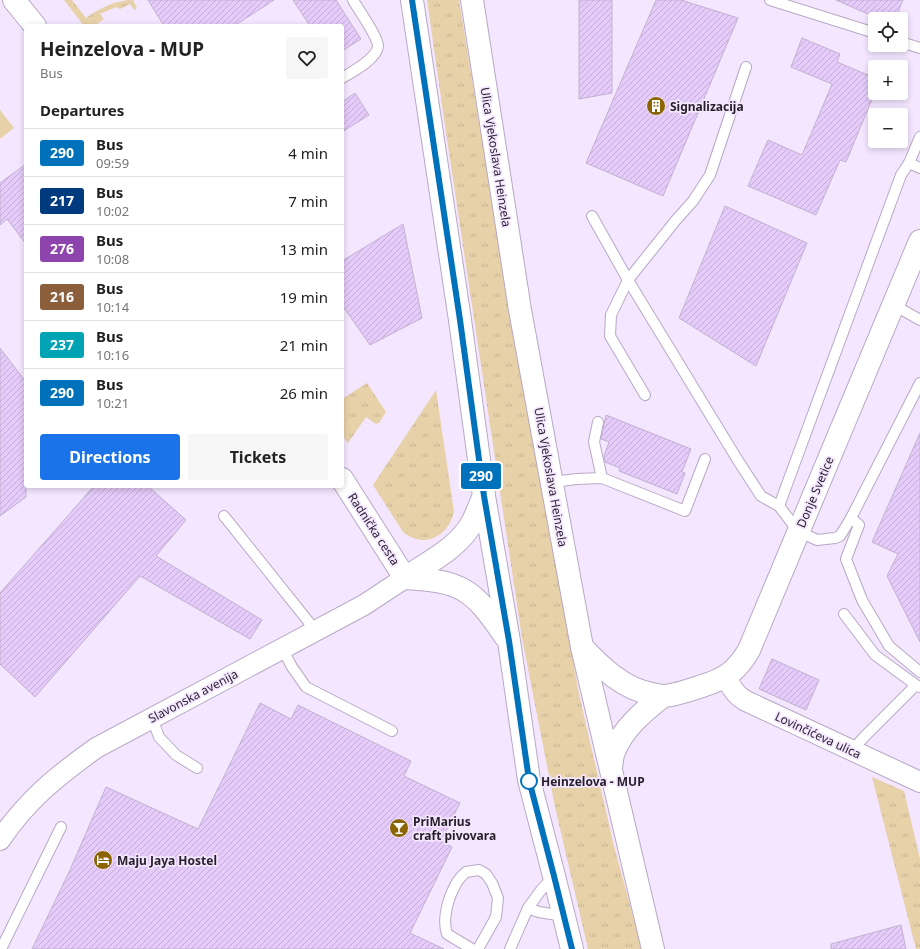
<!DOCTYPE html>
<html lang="en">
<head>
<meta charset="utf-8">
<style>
	:root { --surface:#fff; --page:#f6f6f6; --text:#222; --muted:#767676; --line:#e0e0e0; --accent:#1a73e8 }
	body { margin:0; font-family:"Noto Sans",sans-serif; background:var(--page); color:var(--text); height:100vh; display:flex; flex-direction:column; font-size:15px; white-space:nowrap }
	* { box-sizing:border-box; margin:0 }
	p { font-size:13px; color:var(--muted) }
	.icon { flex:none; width:22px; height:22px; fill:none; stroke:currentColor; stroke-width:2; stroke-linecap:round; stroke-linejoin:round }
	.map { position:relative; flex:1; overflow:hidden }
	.side { position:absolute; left:24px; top:24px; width:320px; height:464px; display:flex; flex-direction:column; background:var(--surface); border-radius:4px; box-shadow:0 2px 6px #0003 }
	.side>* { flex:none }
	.badge { padding:0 8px; border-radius:3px; font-size:14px; line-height:26px }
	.tools { position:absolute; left:868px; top:12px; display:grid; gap:8px }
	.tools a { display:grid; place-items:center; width:40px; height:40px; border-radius:4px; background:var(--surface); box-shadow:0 2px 6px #0003; font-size:20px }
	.map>.badge { position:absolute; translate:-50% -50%; box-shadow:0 0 0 2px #fff }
	h2 { padding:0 16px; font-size:15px; line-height:36px }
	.round { display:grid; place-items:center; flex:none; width:42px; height:42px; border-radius:4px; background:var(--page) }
	.head { display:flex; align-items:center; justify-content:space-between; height:68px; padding:0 16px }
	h1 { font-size:19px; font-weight:700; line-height:30px }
	.button { display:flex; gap:8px; margin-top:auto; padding:8px 16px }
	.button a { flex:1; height:46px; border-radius:4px; background:var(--accent); color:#fff; font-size:16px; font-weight:700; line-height:46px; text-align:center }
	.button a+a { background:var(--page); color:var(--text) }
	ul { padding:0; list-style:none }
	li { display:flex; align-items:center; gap:12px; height:48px; padding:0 16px; border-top:1px solid var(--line) }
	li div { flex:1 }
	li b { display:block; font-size:15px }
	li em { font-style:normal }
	li .badge { min-width:44px; font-weight:700; text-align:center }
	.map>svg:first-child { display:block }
	.grass { fill:url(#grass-tufts) }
	.pitch { fill:#e7d1a9 }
	.building { fill:url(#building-hatch); stroke:#c1b1cf }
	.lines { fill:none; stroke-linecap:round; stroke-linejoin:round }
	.lane-casing { stroke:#b8a8c5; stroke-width:12 }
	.street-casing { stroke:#b8a8c5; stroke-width:22 }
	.secondary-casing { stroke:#b8a8c5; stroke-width:24 }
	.lane { stroke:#fff; stroke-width:10 }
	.street { stroke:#fff; stroke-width:20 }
	.secondary { stroke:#fff; stroke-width:22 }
	.line-casing { stroke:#fff; stroke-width:9 }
	.line { stroke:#0072bc; stroke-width:6 }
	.stop-dot { fill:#fff; stroke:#0072bc; stroke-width:2 }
	.labels { text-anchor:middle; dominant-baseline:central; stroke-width:3.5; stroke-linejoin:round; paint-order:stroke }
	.poi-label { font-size:12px; font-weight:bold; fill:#251f2a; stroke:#f4e6ff; text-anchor:start }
	.street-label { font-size:12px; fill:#251f2a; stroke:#f4e6ff }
	.stop-label { font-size:12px; font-weight:bold; fill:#251f2a; stroke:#f4e6ff; text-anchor:start }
</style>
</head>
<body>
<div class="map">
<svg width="920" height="949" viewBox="0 0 920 949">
	<defs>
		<pattern id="grass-tufts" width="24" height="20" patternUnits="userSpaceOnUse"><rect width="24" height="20" fill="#e7d1a9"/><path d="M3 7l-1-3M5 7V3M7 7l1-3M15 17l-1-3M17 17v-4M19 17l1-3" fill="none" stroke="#c6b392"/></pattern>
		<pattern id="building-hatch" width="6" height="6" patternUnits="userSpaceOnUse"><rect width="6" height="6" fill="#e5cbfa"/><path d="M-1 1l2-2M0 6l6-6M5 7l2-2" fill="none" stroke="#c4aed6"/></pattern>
	</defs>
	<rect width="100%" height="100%" fill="#f4e6ff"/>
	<g class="grass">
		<path d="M64,0H72L86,18C100,8 115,0 133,0L137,8L134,10L130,4L120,9L116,7L100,14L104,19L94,26H84Z"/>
		<path d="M427,0H459L494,214L579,694L614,846L642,949H588L555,807L522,638L445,126Z"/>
		<path d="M367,383L386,412L379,423L376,424L366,417L348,443L342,435V399Z"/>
		<path d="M436,390L454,512C448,537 424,549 403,532L373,485Z"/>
		<path d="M872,777L904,791L920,859V949H916Z"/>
	</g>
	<path class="pitch" d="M0,110L14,128L0,139Z"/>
	<g class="building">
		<path d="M148,0H274L234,26H164Z"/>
		<path d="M293,0H336L361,39L342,51V26H310Z"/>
		<path d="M579,0H612V93L579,99Z"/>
		<path d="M656,0H681L738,18L663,196L586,163Z"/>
		<path d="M836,0H903L895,19H879Z"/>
		<path d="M802,38L840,54L837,62L875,78V92L846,162L840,160L816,215L748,186L768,140L802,155L832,84L791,67Z"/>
		<path d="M355,93L369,115L342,132V102Z"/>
		<path d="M26,164V244L7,219L0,225V183Z"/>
		<path d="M725,206L807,243L756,366L679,318Z"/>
		<path d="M403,224L422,318L370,345L342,305V261Z"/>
		<path d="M0,348L26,382V497L0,516Z"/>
		<path d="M606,415L691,449L682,472L685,473L677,494L619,471L620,468L605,462L604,456L609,442L601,439Z"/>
		<path d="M920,433V642L887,576L898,554L872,542Z"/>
		<path d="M94,486H148L186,520L156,556L262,620L250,639L140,576L35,697L0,664V593Z"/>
		<path d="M772,659L819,680L806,710L759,689Z"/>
		<path d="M260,703L291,719L298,705L411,761L404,776L460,803L441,841L452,847L410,933L444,949H32L69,872L106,787L198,829Z"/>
		<path d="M901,925L906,949H831V944Z"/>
	</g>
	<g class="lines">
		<defs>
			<g id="lane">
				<path d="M770,0L875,33"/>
				<path d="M901,42L920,48"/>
				<path d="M342,78C352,72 377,59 378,46C378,37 358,9 353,0"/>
				<path d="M909,163L920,168"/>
				<path d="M592,216L628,280L737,459L761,496L779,506L798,531L817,540L835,538L840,536L851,518L920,383"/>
				<path d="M894,305L920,320"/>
				<path d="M645,395L610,336L611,315L628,280L676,220L693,201L710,175L746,67"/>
				<path d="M598,422L594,442L602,478"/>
				<path d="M552,482L577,479L602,478L685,511L705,459"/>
				<path d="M779,506L901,175L909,163L920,137"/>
				<path d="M224,516L308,621L314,632"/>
				<path d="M851,518L859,525L846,559L862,600L889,646L920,672"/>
				<path d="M844,614L875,655L916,685"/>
				<path d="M282,648L292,667L306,687L392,731"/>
				<path d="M152,718L159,737L176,755L197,768"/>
				<path d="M852,751L863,738L916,685L920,687"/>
				<path d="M528,908L539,912L563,916"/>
				<path d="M1,949L61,827"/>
				<path d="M472,949L447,934C442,919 448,898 456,884C458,879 463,875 466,872L479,870L486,874L492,883L498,898L496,917L478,949"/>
				<path d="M510,949L528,908L541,890L554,876"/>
			</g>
			<g id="street">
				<path d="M726,676C731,687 735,695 746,701L920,782"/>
				<path d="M0,840C27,800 57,776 96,748L364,605L405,578"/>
			</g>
			<g id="secondary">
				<path d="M14,0L35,26"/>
				<path d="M412,0L460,320L484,496L509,641L529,780L554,876L572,949"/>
				<path d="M472,0L520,310L582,647L653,949"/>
				<path d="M342,479L405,578"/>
				<path d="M405,578C462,581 473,589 505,636"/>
				<path d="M405,578C429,562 460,547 473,521C477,513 480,504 484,496"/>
				<path d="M582,647C601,667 623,689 652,694C656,695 660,696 664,696C676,695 690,690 702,686C725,679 737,671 749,650L920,241"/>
				<path d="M611,767C612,762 612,756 614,752C623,728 644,711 663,696"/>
			</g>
		</defs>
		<use href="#lane" class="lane-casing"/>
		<use href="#street" class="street-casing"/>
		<use href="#secondary" class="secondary-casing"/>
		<use href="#lane" class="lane"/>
		<use href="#street" class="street"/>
		<use href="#secondary" class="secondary"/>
	</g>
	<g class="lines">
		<defs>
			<path id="line" d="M412,0L460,320L484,496L509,641L529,780L554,876L572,949"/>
		</defs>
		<use href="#line" class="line-casing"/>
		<use href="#line" class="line"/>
	</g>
	<defs>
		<symbol id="building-disc" viewBox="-11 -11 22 22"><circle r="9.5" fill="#8b6404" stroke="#f4e6ff"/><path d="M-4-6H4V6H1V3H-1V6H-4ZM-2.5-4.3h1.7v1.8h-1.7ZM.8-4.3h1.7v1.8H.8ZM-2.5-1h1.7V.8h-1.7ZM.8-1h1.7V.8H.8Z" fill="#fff"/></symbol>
		<symbol id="bar-disc" viewBox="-11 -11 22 22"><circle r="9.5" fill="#8b6404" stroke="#f4e6ff"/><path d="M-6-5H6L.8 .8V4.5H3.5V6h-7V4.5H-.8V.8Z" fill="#fff"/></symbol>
		<symbol id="hotel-disc" viewBox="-11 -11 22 22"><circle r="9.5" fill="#8b6404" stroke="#f4e6ff"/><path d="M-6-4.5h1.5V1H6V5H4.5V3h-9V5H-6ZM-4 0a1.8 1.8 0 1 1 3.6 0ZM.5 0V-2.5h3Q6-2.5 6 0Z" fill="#fff"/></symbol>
	</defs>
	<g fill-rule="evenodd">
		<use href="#building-disc" x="645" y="95" width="22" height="22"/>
		<use href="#bar-disc" x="388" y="817" width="22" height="22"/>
		<use href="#hotel-disc" x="92" y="849" width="22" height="22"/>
	</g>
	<circle class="stop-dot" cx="529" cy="781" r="8"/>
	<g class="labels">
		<g class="poi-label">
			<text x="670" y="106">Signalizacija</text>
			<text x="413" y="821">PriMarius<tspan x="413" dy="14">craft pivovara</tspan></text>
			<text x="117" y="860">Maju Jaya Hostel</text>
		</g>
		<g class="street-label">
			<text transform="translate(496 157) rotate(81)">Ulica Vjekoslava Heinzela</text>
			<text transform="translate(551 477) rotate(80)">Ulica Vjekoslava Heinzela</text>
			<text transform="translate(815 492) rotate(-67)">Donje Svetice</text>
			<text transform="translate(374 529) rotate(57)">Radnička cesta</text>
			<text transform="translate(193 696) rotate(-28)">Slavonska avenija</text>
			<text transform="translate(818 735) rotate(25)">Lovinčićeva ulica</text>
		</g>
		<g class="stop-label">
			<text x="541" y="781">Heinzelova - MUP</text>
		</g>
	</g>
</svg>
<div class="tools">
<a><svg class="icon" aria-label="locate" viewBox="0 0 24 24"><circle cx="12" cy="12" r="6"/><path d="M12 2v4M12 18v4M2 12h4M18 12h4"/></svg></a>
<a>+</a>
<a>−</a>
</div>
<b class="badge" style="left:481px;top:476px;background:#0072bc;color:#fff">290</b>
<section class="side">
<div class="head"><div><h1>Heinzelova - MUP</h1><p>Bus</p></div><a class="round"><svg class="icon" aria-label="heart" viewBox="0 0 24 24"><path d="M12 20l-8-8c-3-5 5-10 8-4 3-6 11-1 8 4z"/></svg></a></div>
<h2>Departures</h2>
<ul>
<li><span class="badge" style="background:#0072bc;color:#fff">290</span><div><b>Bus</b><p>09:59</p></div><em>4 min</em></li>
<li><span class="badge" style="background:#003b80;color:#fff">217</span><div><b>Bus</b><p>10:02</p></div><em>7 min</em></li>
<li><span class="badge" style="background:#8e44ad;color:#fff">276</span><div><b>Bus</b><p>10:08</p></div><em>13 min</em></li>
<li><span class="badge" style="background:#8b5e3c;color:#fff">216</span><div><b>Bus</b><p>10:14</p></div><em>19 min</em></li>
<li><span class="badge" style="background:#00a3b4;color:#fff">237</span><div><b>Bus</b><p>10:16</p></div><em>21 min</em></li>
<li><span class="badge" style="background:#0072bc;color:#fff">290</span><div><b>Bus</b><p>10:21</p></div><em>26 min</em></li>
</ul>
<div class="button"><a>Directions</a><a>Tickets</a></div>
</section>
</div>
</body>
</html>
